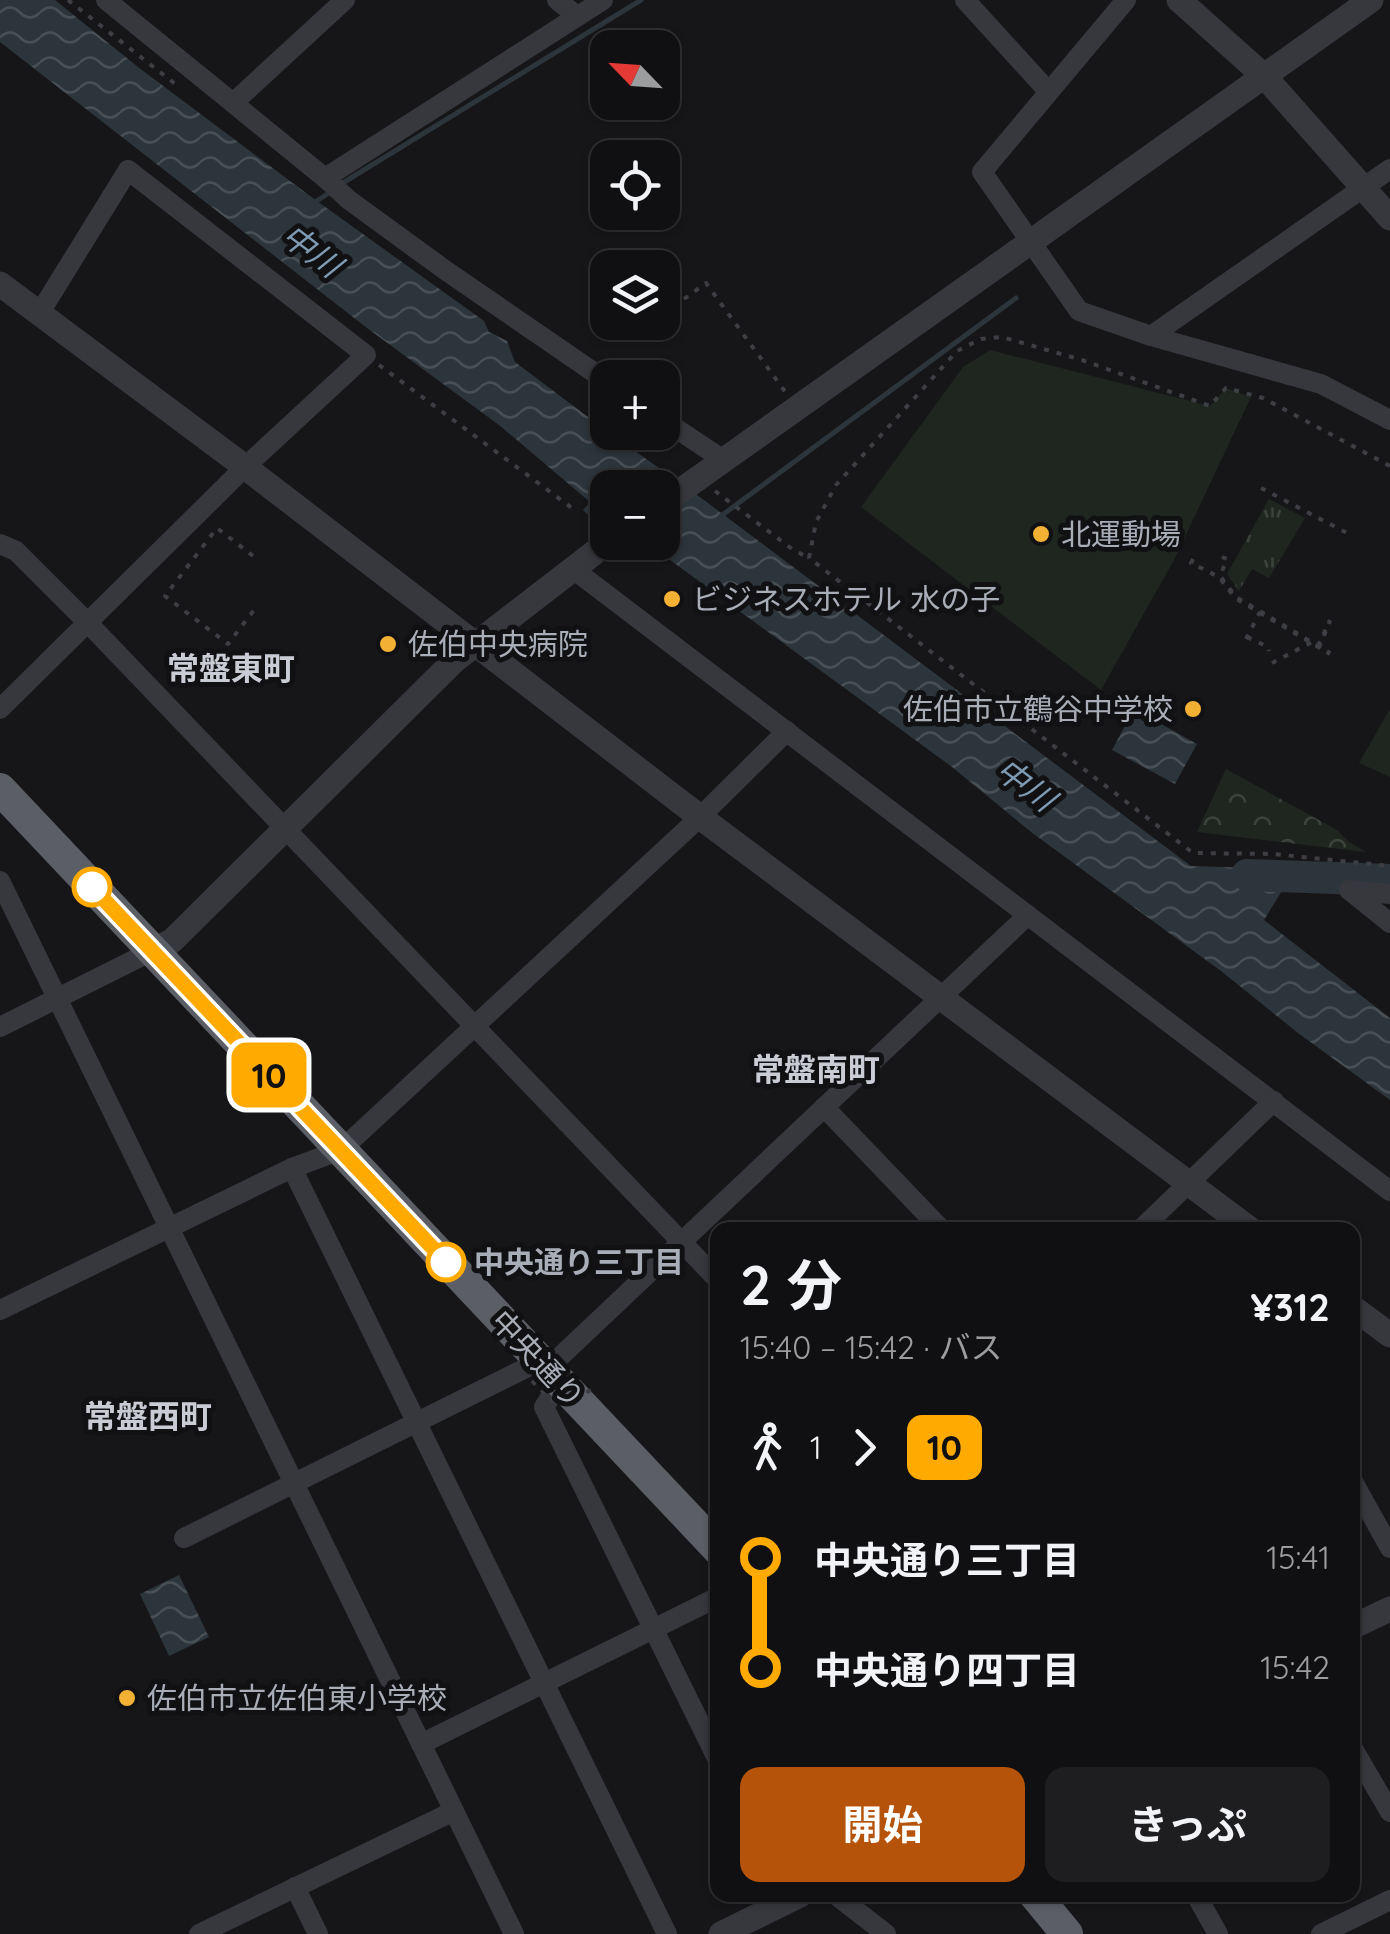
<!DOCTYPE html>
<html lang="ja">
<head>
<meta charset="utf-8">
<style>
	:root { --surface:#101012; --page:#1e1e20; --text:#f1f3f6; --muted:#9c9d9f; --line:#303032; --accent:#b45309 }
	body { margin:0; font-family:Quicksand,"Noto Sans JP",sans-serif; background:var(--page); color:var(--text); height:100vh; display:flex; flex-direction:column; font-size:38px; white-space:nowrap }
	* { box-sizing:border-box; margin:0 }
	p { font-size:32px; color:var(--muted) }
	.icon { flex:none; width:55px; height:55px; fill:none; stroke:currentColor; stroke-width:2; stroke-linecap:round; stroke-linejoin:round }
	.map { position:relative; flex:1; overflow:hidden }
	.drawer { position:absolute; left:710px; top:1222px; width:650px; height:680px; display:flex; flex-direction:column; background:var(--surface); border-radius:20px; box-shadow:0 2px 8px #0004,0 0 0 2px var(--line) }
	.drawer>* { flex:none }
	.badge { padding:0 20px; border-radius:15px; font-size:35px; line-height:65px }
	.needle { width:65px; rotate:295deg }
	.buttons { position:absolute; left:590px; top:30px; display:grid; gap:20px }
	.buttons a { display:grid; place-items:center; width:90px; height:90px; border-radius:20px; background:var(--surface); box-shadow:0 2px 8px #0004,0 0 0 2px var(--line); font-size:50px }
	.map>.badge { position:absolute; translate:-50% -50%; box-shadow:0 0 0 5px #fff }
	.legs { display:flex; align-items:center; gap:15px; height:110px; padding:0 30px; font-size:32px }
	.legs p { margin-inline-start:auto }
	.summary { display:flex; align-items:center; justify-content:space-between; height:170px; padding:0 30px }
	h1 { font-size:55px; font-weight:700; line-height:75px }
	.action { display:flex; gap:20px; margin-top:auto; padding:20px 30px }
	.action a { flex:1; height:115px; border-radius:20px; background:var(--accent); color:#fff; font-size:40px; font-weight:700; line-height:115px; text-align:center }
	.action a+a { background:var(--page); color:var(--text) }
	ul { padding:0 30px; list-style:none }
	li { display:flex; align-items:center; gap:35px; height:110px; font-size:38px }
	li i { display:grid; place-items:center; width:15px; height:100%; margin:0 12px; background:currentColor }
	li i::after { content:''; width:25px; height:25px; margin:-12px; border:8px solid; border-radius:50%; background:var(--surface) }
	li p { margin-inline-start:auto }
	li:first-child i { background:linear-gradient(#0000 50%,currentColor 0) }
	li:last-child i { background:linear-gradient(currentColor 50%,#0000 0) }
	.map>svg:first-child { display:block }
	.grass { fill:url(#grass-tufts) }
	.forest { fill:url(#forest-crowns) }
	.green { fill:#1e261f }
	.water { fill:url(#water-waves) }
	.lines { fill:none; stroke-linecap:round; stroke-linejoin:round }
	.stream { stroke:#2c353c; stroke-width:5 }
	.river { stroke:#2c353c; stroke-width:32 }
	.path { stroke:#3d3f44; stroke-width:4; stroke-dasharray:5 8; stroke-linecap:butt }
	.minor { stroke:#37383d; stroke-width:20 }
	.tertiary { stroke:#37383d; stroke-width:25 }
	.trunk { stroke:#5b5e65; stroke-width:32 }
	.path-bridge { stroke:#3d3f44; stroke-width:4; stroke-dasharray:5 8; stroke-linecap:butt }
	.line-1-casing { stroke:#fff; stroke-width:22 }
	.line-1 { stroke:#fa0; stroke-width:15 }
	.poi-dot { fill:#f2b134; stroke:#111113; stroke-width:4 }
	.stop-1-dot { fill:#fff; stroke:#fa0; stroke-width:5 }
	.labels { text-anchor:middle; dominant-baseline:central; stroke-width:10; stroke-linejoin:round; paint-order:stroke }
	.poi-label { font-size:30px; fill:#a8adb8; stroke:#111113; text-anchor:start }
	.stop-label { font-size:30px; font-weight:bold; fill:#a8adb8; stroke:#111113; text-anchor:start }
	.street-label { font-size:30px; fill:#a8adb8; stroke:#111113 }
	.water-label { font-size:32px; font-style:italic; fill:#7f9bb3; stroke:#111113 }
	.neighbourhood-label { font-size:32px; font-weight:bold; fill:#c9ccd4; stroke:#111113 }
</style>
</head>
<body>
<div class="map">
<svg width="1390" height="1934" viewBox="0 0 1390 1934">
	<defs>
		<pattern id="grass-tufts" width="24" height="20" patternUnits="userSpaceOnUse" patternTransform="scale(2.5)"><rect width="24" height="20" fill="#1e261f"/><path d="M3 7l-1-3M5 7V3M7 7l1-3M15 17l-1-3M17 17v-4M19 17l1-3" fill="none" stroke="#3c433d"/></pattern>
		<pattern id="forest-crowns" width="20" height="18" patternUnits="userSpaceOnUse" patternTransform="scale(2.5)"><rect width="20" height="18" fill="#1e261f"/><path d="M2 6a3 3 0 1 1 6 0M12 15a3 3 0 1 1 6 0" fill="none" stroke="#3c433d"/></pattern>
		<pattern id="water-waves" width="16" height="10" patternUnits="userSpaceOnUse" patternTransform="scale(2.5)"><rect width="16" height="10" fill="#2c353c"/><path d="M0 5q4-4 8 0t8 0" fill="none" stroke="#485056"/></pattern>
	</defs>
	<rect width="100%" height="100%" fill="#161618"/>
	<path class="grass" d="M1269,499L1305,518L1269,578L1252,569L1239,591L1227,574Z"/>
	<path class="forest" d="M1226,769L1337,830L1349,842L1366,852L1197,832Z"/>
	<g class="green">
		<path d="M990,350L1210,406L1226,388L1251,397L1174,560L1101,690L861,507L963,367Z"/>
		<path d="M1390,709V777L1359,763Z"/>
	</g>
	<g class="water">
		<path d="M0,0H55L138,67L310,196L484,321L489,332L507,341L515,362L608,432L704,500L1191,866L1287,869L1288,881L1264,920L1390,1018V1100L1298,1033L1221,971L1031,832L952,767L647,543L662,542V488H608L607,532L583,510L590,502L499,425L367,328L0,42Z"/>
		<path d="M1134,709L1197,744L1175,784L1112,750Z"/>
		<path d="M179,1575L209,1637L169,1656L140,1594Z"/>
	</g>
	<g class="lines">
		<g class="stream">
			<path d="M341,184L641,0"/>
			<path d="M312,204L332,191"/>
			<path d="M721,516L1016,298"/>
		</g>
		<path class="river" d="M1247,875L1390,880"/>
		<g class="path">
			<path d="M68,0L179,87"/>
			<path d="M684,299L706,283L786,393"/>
			<path d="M379,365L576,511"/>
			<path d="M1390,466L1263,398L1226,388L1210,406L1082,360L1002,337L981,339L957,351L836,485L816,522L809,558L1193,853L1273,854L1390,866"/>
			<path d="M1261,488L1349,534"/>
			<path d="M715,491L792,549L809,558"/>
			<path d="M253,556L217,528L165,596L228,644L258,605"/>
			<path d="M1222,557L1227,559L1220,576L1236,597L1330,653"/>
			<path d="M1247,637L1268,647L1269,651"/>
			<path d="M1246,639L1260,612"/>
			<path d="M1318,646L1330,620"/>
			<path d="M1272,663L1312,642"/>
		</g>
		<g class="minor">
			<path d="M106,0L233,103L345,0"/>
			<path d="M557,0L577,16"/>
			<path d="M965,0L1048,91"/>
			<path d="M1126,0L982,172L1079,311L1151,336L1321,384L1390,420"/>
			<path d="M233,103L325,178L603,0"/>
			<path d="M325,178L349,200L445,270L608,382"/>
			<path d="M1151,336L1390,169"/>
			<path d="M662,419L725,461"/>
			<path d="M0,544L16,551L88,623L718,1280"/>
			<path d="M573,569L1390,1191"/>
			<path d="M0,709L245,467L366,355L128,170L39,314"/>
			<path d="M0,881L514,1934"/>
			<path d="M1390,894L1349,890L1390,923"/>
			<path d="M0,1027L152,951"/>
			<path d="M824,1107L942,1230"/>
			<path d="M292,1168L667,1934"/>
			<path d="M1140,1230L1274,1101"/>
			<path d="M0,1310L292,1168L341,1150L700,817L787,731"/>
			<path d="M547,1369L1028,915"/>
			<path d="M560,1382L544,1407L718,1760"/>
			<path d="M1352,1480L1390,1548"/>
			<path d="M184,1538L540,1361"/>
			<path d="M421,1744L718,1597"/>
			<path d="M1352,1747L1390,1812"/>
			<path d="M295,1887L318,1934"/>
			<path d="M836,1895L886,1934"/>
			<path d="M1196,1895L1218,1934"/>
			<path d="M199,1934L454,1811"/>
			<path d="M1321,1934L1390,1900"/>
		</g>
		<g class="tertiary">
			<path d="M1179,0L1265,77L1390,218"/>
			<path d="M0,284L245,467L700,817L1251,1230"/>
			<path d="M662,504L1371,0"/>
			<path d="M152,951L172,941L455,660L608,542"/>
			<path d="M1352,1307L1390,1335"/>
			<path d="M1352,1627L1390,1609"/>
			<path d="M721,1934L800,1895"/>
		</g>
		<g class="trunk">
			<path d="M0,789L718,1549"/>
			<path d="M1035,1895L1067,1934"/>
		</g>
		<g class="path-bridge">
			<path d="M1193,559L1191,563L1219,577L1235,598L1330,654"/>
			<path d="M1319,648L1330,621"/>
			<path d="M532,1381L555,1403L592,1390"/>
		</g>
	</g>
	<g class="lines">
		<defs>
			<path id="line-1" d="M92,887L446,1262"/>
		</defs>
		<use href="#line-1" class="line-1-casing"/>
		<use href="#line-1" class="line-1"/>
	</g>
	<g class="poi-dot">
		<circle cx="1041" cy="534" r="10"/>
		<circle cx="672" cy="599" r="10"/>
		<circle cx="388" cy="644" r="10"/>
		<circle cx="1193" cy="709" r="10"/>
		<circle cx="127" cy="1698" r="10"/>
	</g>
	<g class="stop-1-dot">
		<circle cx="92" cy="887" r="18"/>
		<circle cx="446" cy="1262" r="18"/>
	</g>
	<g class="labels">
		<g class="poi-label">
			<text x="1061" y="534">北運動場</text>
			<text x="692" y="599">ビジネスホテル 水の子</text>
			<text x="408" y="644">佐伯中央病院</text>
			<text x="1173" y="709" text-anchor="end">佐伯市立鶴谷中学校</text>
			<text x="147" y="1698">佐伯市立佐伯東小学校</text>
		</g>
		<g class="stop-label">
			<text x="474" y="1262">中央通り三丁目</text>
		</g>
		<g class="street-label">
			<text transform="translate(538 1359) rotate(47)">中央通り</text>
		</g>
		<g class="water-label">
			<text transform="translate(312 250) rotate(37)">中川</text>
			<text transform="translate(1026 784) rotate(37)">中川</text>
		</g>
		<g class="neighbourhood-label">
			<text x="231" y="668">常盤東町</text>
			<text x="816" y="1069">常盤南町</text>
			<text x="148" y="1416">常盤西町</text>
		</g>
	</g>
</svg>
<div class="buttons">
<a><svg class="needle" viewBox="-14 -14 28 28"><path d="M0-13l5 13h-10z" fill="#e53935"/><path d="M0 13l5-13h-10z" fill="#9c9d9f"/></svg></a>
<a><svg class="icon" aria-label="locate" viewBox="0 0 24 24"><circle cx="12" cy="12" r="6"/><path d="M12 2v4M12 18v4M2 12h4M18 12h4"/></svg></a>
<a><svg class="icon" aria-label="layers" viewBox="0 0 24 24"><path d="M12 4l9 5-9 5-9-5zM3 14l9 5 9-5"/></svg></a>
<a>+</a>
<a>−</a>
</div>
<b class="badge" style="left:269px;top:1075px;background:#fa0;color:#111">10</b>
<section class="drawer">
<div class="summary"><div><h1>2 分</h1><p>15:40 – 15:42 · バス</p></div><b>¥312</b></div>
<div class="legs"><svg class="icon" aria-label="walk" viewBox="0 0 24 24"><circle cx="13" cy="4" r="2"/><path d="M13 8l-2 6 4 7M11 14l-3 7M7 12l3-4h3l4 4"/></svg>1<svg class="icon" aria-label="forward" viewBox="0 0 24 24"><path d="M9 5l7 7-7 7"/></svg><b class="badge" style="background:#fa0;color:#111">10</b></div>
<ul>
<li><i style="color:#fa0"></i><b>中央通り三丁目</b><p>15:41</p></li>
<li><i style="color:#fa0"></i><b>中央通り四丁目</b><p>15:42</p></li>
</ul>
<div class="action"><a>開始</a><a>きっぷ</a></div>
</section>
</div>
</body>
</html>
